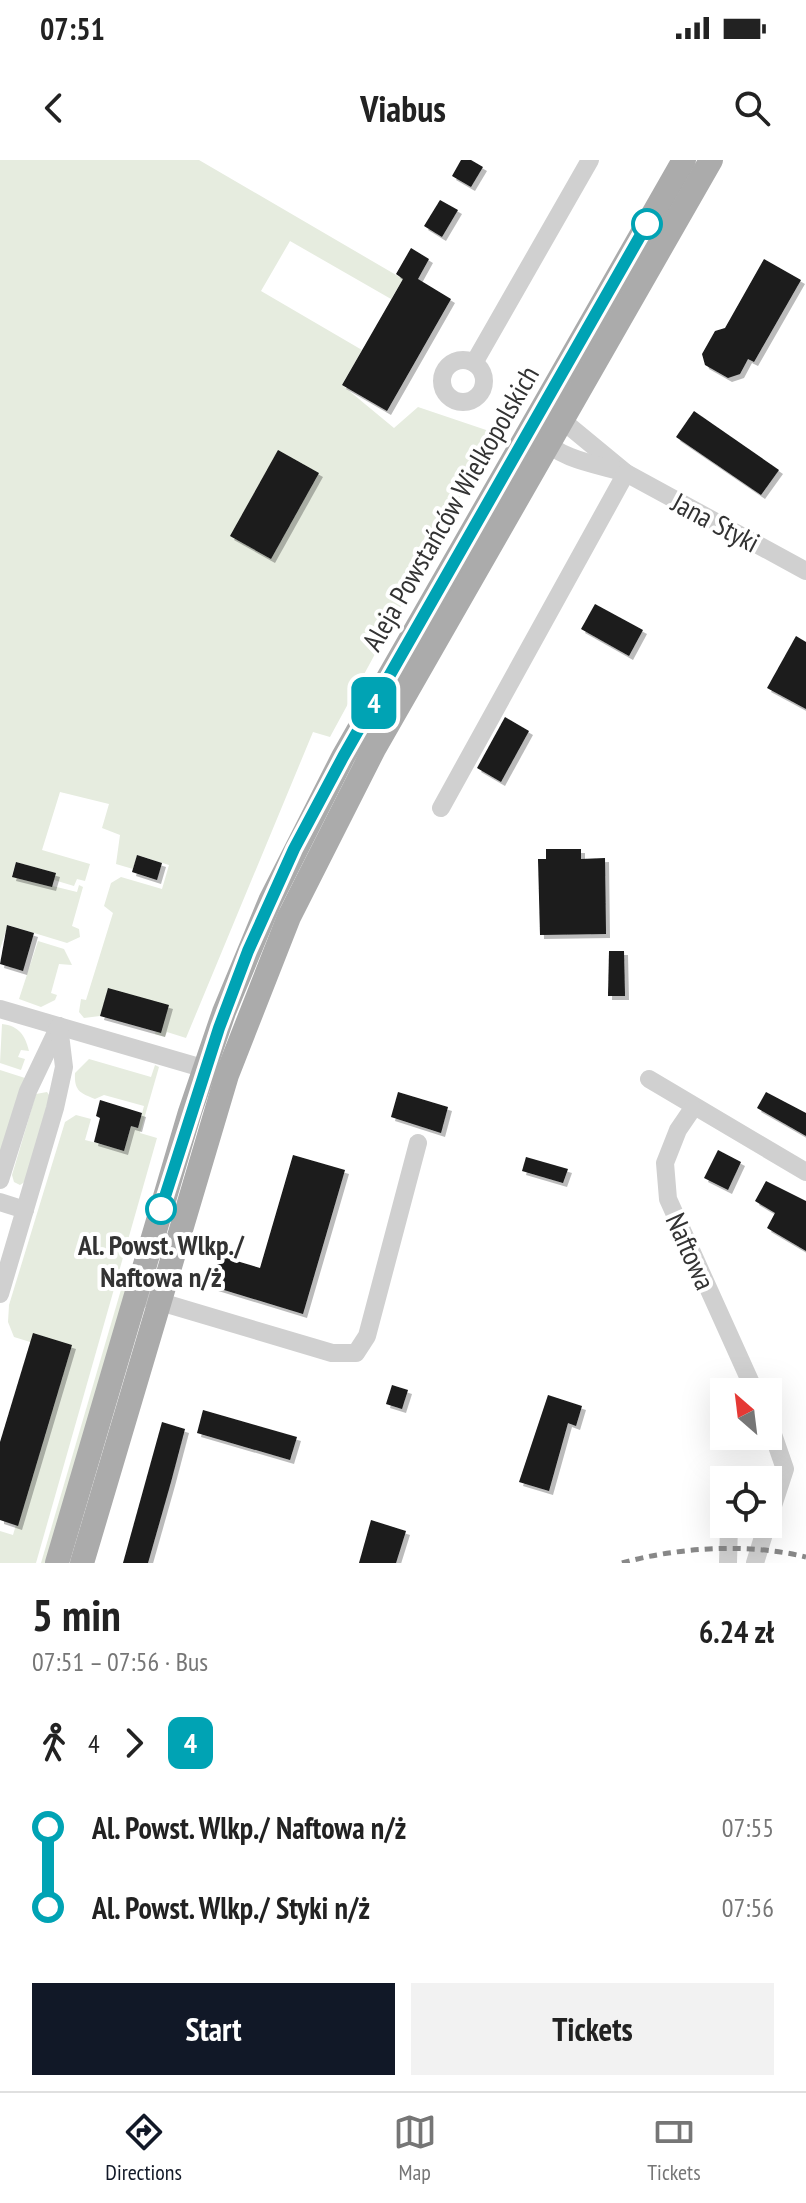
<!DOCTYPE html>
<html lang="en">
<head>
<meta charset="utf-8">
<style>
	:root { --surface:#fff; --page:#f2f2f2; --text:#222; --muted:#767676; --line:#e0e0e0; --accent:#111827 }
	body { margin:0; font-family:"PT Sans Narrow",sans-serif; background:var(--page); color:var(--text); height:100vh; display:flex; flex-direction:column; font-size:30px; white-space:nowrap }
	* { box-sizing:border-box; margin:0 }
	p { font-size:26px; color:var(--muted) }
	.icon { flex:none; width:44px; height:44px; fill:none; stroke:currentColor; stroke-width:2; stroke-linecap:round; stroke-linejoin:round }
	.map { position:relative; height:1403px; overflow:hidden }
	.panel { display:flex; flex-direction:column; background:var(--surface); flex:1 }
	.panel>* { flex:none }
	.badge { padding:0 16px; border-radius:12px; font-size:28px; line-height:52px }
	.needle { width:52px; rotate:332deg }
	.controls { position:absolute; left:710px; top:1218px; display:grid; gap:16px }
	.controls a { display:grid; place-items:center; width:72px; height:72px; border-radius:0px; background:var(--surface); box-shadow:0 8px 32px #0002; font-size:40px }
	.map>.badge { position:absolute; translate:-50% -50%; box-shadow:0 0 0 4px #fff }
	.legs { display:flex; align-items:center; gap:12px; height:88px; padding:0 32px; font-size:26px }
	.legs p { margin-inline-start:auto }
	.head { display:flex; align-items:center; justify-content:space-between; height:136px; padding:0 32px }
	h1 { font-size:44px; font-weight:800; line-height:60px }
	.primary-button { display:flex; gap:16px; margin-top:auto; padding:16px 32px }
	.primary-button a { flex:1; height:92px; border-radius:0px; background:var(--accent); color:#fff; font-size:32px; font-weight:800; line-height:92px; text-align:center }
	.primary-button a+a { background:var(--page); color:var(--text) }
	ul { padding:0 32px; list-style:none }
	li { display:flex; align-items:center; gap:28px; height:80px; font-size:30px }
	li i { display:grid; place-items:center; width:12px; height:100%; margin:0 10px; background:currentColor }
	li i::after { content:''; width:20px; height:20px; margin:-10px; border:6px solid; border-radius:50%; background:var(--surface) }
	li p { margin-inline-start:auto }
	li:first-child i { background:linear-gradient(#0000 50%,currentColor 0) }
	li:last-child i { background:linear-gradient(currentColor 50%,#0000 0) }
	.status { display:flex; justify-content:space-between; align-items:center; height:56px; padding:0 40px; background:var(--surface); direction:ltr }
	.status svg { height:22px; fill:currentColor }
	header { display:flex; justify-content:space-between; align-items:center; height:104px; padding:0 32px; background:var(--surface); font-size:36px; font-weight:800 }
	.tabs { display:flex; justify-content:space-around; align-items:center; height:112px; border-top:2px solid var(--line); background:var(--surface); font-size:22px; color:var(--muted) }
	.tabs a { display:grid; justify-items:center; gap:4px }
	.tabs .active { color:var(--accent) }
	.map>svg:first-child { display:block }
	.green { fill:#e6ecdf }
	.building { fill:#1a1a1a; filter:url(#shadow) }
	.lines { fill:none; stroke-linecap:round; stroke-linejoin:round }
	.minor { stroke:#d0d0d0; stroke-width:18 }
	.major { stroke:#ababab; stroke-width:24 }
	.rail { stroke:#888; stroke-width:5; stroke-dasharray:8 6; stroke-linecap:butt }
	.line-1-casing { stroke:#fff; stroke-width:18 }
	.line-1 { stroke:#00a3b4; stroke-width:12 }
	.stop-1-dot { fill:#fff; stroke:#00a3b4; stroke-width:4 }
	.labels { text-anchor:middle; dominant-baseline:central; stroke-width:8; stroke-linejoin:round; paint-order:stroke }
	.street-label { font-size:28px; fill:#333; stroke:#fff }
	.stop-label { font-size:28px; font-weight:bold; fill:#333; stroke:#fff }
</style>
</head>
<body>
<div class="status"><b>07:51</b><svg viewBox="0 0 49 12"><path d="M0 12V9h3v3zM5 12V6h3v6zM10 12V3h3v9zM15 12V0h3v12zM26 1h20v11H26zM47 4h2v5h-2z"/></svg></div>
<header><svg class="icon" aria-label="back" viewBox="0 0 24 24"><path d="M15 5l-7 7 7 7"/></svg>Viabus<svg class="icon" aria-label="search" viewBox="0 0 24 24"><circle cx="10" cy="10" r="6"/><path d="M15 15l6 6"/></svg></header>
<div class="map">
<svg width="806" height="1403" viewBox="0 0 806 1403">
	<defs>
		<filter id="shadow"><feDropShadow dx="4" dy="4" stdDeviation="0" flood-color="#0004"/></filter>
	</defs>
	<rect width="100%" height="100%" fill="#fff"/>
	<g class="green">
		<path d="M0,0H199L403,119L391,139L290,81L261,131L362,190L342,225L394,268L418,247L495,273L330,577L313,572L186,878L167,872L165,877L155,874L163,848L108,831L100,856L84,858L79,852L81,839L86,840L113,753L104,746L111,723L121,717L162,729L169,705L137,695L133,709L116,704L120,675L102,668L109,644L60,632L42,690L90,704L85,721L77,719L74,726L54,720L55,713L16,702L12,716L77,732L79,725L83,727L72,766L79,769L80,777L67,783L8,765L0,789Z"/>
		<path d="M38,781L64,789L72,805L59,804L51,833L57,835L55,840L41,847L19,839Z"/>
		<path d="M2,864C19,866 25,875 29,891L21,890L18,897L25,899L21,910L0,903Z"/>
		<path d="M89,899L151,917L155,905L159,907L140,973L157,978L36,1403H0V1371L13,1375L66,1193L14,1177L8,1162L9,1145L65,962L76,955L91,959L85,980L124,990L131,966L138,968L144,946L104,935L95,939C80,933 74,931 75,913Z"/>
		<path d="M0,910L25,918L0,998Z"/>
		<path d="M47,932L51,938L26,1021L20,1025L14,1022L12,1015L36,934Z"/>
		<path d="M125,1116L132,1118L49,1403H41Z"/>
	</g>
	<g class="building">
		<path d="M461,0H471L483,7L471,27L452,16Z"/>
		<path d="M440,40L458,50L442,77L424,66Z"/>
		<path d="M411,88L429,99L418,119L451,139L387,251L342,225L403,119L396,114Z"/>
		<path d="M764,99L801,120L754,202L748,199L740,214L728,218L705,205L702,194L715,171L725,168Z"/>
		<path d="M694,251L779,310L761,335L676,277Z"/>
		<path d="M278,290L319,313L271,399L230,376Z"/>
		<path d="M595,444L643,470L629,496L581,469Z"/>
		<path d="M796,476L806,482V549L767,528Z"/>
		<path d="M505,557L529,571L501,622L477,608Z"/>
		<path d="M546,689H581V699L605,698L606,774L540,775L538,699H546Z"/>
		<path d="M137,695L162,703L157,720L132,712Z"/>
		<path d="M16,702L56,713L52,727L12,717Z"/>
		<path d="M7,765L34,773L23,811L0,804Z"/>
		<path d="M609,791H624L625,836H608Z"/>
		<path d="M108,828L169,845L161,873L100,856Z"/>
		<path d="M398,932L448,947L441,973L391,957Z"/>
		<path d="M766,932L806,953V976L757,948Z"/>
		<path d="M100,940L142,953L138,968L131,966L124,991L94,982L100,958L96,956Z"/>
		<path d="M718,990L741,1002L728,1030L704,1018Z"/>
		<path d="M293,995L345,1010L303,1154L211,1126L220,1096L260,1108Z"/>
		<path d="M526,997L568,1009L563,1023L522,1011Z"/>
		<path d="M766,1021L806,1041V1091L767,1068L775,1053L755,1041Z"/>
		<path d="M33,1173L72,1185L18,1366L0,1360V1282Z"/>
		<path d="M392,1225L408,1230L402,1249L386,1244Z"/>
		<path d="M548,1235L582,1246L576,1266L568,1263L549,1331L519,1322Z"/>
		<path d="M203,1250L297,1277L290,1300L197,1273Z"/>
		<path d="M162,1262L185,1269L171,1322L148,1403H123Z"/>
		<path d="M371,1360L406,1371L396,1403H359Z"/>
	</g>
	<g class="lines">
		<g class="minor">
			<circle cx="463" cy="221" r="21"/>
			<path d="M474,203L590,0"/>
			<path d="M551,258L563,261L626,313L806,411"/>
			<path d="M542,277C557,299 600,305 626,313"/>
			<path d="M441,648L626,313"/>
			<path d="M0,849L216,912"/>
			<path d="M649,919L806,1012"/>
			<path d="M693,948L678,970L665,1003L668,1039L755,1232"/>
			<path d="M0,1020L28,931L59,866"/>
			<path d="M0,1042L25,1050"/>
			<path d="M0,1134L55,948L64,907L59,866"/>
			<path d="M147,1138L332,1193H356L367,1176L418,983"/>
			<path d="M768,1260L785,1309L768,1361"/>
			<path d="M728,1403L729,1364"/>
			<path d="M755,1403L767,1364"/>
		</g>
		<g class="major">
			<path d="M57,1403L190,952L224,852L270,741L343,597L684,0"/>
			<path d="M82,1403L227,915L289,757L374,589L711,0"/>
		</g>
		<path class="rail" d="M622,1403C678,1387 749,1383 806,1397"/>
	</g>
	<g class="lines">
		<defs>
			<path id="line-1" d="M161,1049L219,868L248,791L294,689L343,597L647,64"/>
		</defs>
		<use href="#line-1" class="line-1-casing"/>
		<use href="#line-1" class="line-1"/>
	</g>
	<g class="stop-1-dot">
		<circle cx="647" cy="64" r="14"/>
		<circle cx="161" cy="1049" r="14"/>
	</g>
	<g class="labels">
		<g class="street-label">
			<text transform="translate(450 348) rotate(-60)">Aleja Powstańców Wielkopolskich</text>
			<text transform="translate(716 362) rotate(28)">Jana Styki</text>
			<text transform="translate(691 1091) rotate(66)">Naftowa</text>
		</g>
		<g class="stop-label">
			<text x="161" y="1084">Al. Powst. Wlkp./<tspan x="161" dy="32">Naftowa n/ż</tspan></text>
		</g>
	</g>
</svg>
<div class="controls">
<a><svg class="needle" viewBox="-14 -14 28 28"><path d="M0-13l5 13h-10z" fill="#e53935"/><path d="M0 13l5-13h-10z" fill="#767676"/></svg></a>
<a><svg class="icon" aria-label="locate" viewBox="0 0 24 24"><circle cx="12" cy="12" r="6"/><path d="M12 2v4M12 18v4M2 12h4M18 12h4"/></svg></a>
</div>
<b class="badge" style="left:374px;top:543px;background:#00a3b4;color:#fff">4</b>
</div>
<section class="panel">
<div class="head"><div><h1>5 min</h1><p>07:51 – 07:56 · Bus</p></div><b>6.24 zł</b></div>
<div class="legs"><svg class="icon" aria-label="walk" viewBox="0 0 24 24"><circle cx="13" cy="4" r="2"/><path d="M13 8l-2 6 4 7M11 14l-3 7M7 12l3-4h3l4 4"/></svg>4<svg class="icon" aria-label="forward" viewBox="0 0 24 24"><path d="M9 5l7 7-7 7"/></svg><b class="badge" style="background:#00a3b4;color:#fff">4</b></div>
<ul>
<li><i style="color:#00a3b4"></i><b>Al. Powst. Wlkp./ Naftowa n/ż</b><p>07:55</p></li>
<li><i style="color:#00a3b4"></i><b>Al. Powst. Wlkp./ Styki n/ż</b><p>07:56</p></li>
</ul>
<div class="primary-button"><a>Start</a><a>Tickets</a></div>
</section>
<nav class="tabs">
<a class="active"><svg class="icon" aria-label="directions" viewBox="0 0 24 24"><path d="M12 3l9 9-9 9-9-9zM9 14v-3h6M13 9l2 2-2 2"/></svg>Directions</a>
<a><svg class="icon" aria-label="map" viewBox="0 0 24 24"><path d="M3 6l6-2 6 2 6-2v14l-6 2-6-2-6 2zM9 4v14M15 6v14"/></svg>Map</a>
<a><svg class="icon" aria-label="tickets" viewBox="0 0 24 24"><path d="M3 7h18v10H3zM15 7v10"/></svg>Tickets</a>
</nav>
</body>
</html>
